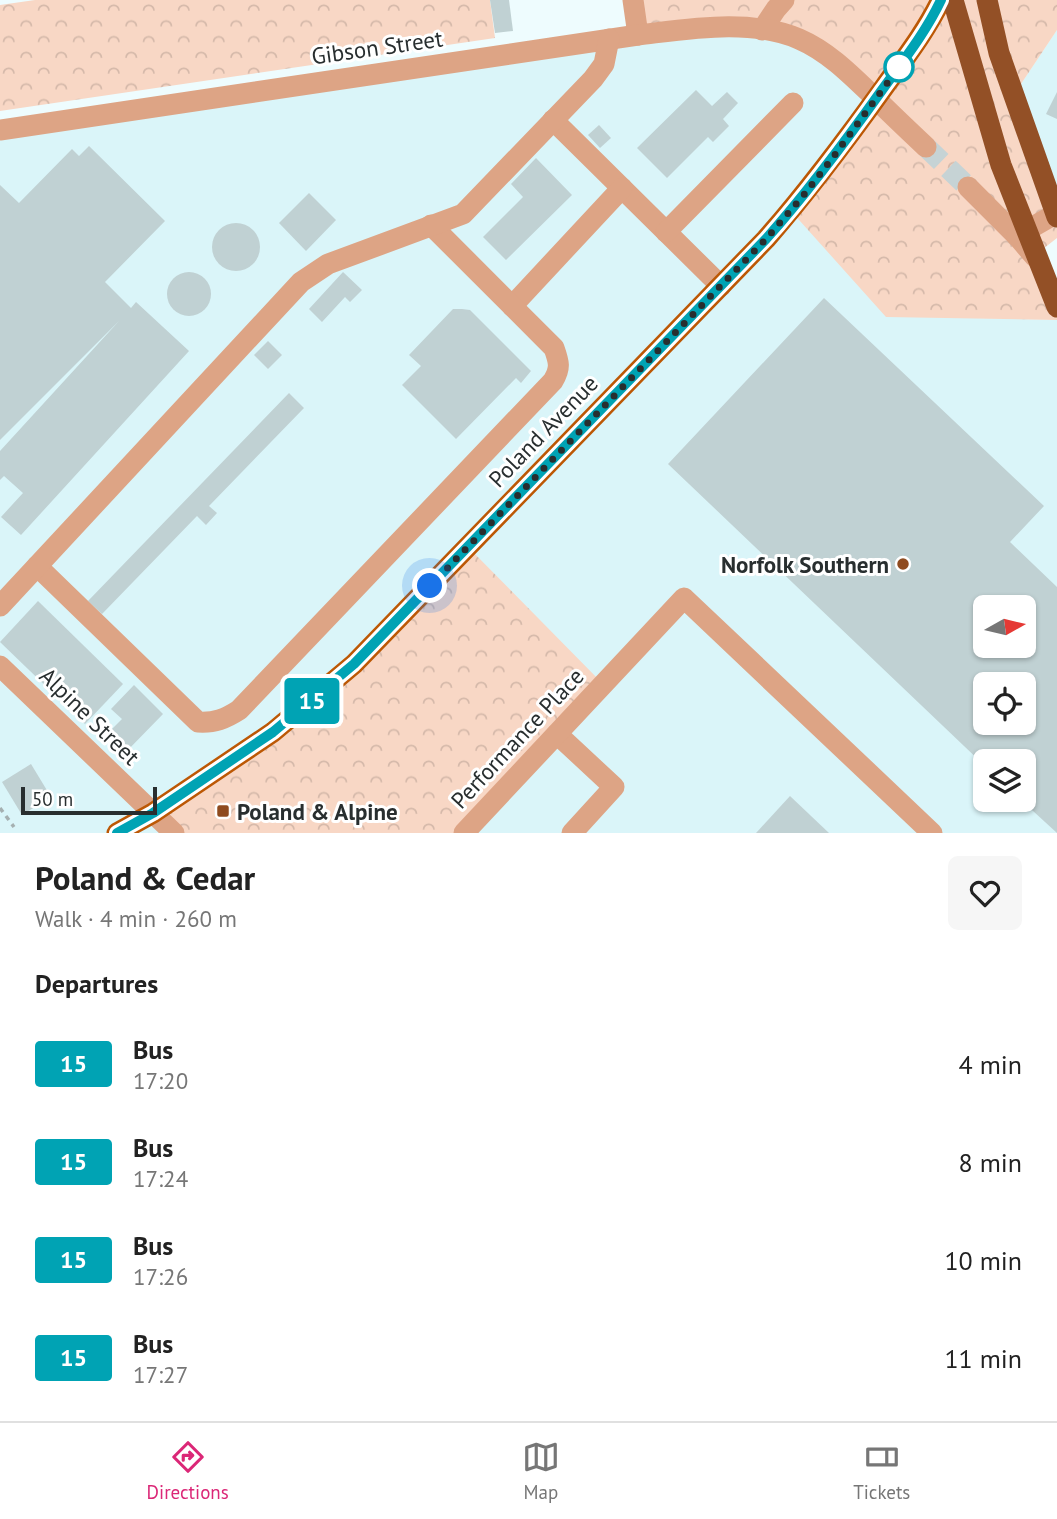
<!DOCTYPE html>
<html lang="en">
<head>
<meta charset="utf-8">
<style>
	:root { --surface:#fff; --page:#f6f6f6; --text:#222; --muted:#767676; --line:#e0e0e0; --accent:#db2777 }
	body { margin:0; font-family:"PT Sans",sans-serif; background:var(--page); color:var(--text); height:100vh; display:flex; flex-direction:column; font-size:26px; white-space:nowrap }
	* { box-sizing:border-box; margin:0 }
	p { font-size:23px; color:var(--muted) }
	.icon { flex:none; width:38px; height:38px; fill:none; stroke:currentColor; stroke-width:2; stroke-linecap:round; stroke-linejoin:round }
	.map { position:relative; height:833px; overflow:hidden }
	.sheet { display:flex; flex-direction:column; background:var(--surface); flex:1 }
	.sheet>* { flex:none }
	.badge { padding:0 14px; border-radius:5px; font-size:24px; line-height:46px }
	.needle { width:46px; rotate:82deg }
	.controls { position:absolute; left:973px; top:595px; display:grid; gap:14px }
	.controls a { display:grid; place-items:center; width:63px; height:63px; border-radius:10px; background:var(--surface); box-shadow:0 2px 5px #0004; font-size:35px }
	.scale { position:absolute; left:21px; bottom:18px; width:136px; box-sizing:border-box; padding-left:7px; border:4px solid #282e2f; border-top:0; font-size:19px; line-height:24px; white-space:nowrap; color:#282e2f; -webkit-text-stroke:5px #fff; paint-order:stroke }
	.you { position:absolute; width:35px; height:35px; margin:-18px; border:5px solid #fff; border-radius:50%; background:#1a73e8; box-shadow:0 0 0 10px #1a73e833 }
	.map>.badge { position:absolute; translate:-50% -50%; box-shadow:0 0 0 4px #fff }
	h2 { padding:0 35px; font-size:26px; line-height:63px }
	.round { display:grid; place-items:center; flex:none; width:74px; height:74px; border-radius:10px; background:var(--page) }
	.headline { display:flex; align-items:center; justify-content:space-between; height:119px; padding:0 35px }
	h1 { font-size:33px; font-weight:700; line-height:52px }
	ul { padding:0; list-style:none }
	li { display:flex; align-items:center; gap:21px; height:98px; padding:0 35px }
	li div { flex:1 }
	li b { display:block; font-size:26px }
	li em { font-style:normal }
	li .badge { min-width:77px; font-weight:700; text-align:center }
	.tab-bar { display:flex; justify-content:space-around; align-items:center; height:98px; border-top:2px solid var(--line); background:var(--surface); font-size:19px; color:var(--muted) }
	.tab-bar a { display:grid; justify-items:center; gap:4px }
	.tab-bar .selected { color:var(--accent) }
	.map>svg:first-child { display:block }
	.built { fill:#daf5f9; fill-rule:evenodd }
	.forest { fill:url(#forest-crowns) }
	.building { fill:#c0d1d3; fill-rule:evenodd }
	.lines { fill:none; stroke-linecap:round; stroke-linejoin:round }
	.minor-tunnel { stroke:#c6d3d5; stroke-width:21; stroke-dasharray:21 10; stroke-linecap:butt }
	.path { stroke:#a5b0b1; stroke-width:3.5; stroke-dasharray:5 5; stroke-linecap:butt }
	.minor { stroke:#dda485; stroke-width:21 }
	.major { stroke:#bc5805; stroke-width:21 }
	.highway-bridge { stroke:#935026; stroke-width:21 }
	.line-casing { stroke:#fff; stroke-width:16 }
	.line { stroke:#00a3b4; stroke-width:10 }
	.walk { stroke:#282e2f; stroke-width:7; stroke-dasharray:0 12.6 }
	.stop-dot { fill:#fff; stroke:#00a3b4; stroke-width:3.5 }
	.poi-dot { fill:#8f4b1f; stroke:#fff; stroke-width:2.5 }
	.labels { text-anchor:middle; dominant-baseline:central; stroke-width:6; stroke-linejoin:round; paint-order:stroke }
	.street-label { font-size:23px; fill:#282e2f; stroke:#fff }
	.poi-label { font-size:23px; font-weight:bold; fill:#282e2f; stroke:#fff; text-anchor:end }
</style>
</head>
<body>
<div class="map">
<svg width="1057" height="833" viewBox="0 0 1057 833">
	<defs>
		<pattern id="forest-crowns" width="20" height="18" patternUnits="userSpaceOnUse" patternTransform="scale(1.75)"><rect width="20" height="18" fill="#f8d7c5"/><path d="M2 6a3 3 0 1 1 6 0M12 15a3 3 0 1 1 6 0" fill="none" stroke="#d5b9aa"/></pattern>
	</defs>
	<rect width="100%" height="100%" fill="#eefcfe"/>
	<g class="built">
		<path d="M1057,30V214L1019,87Z"/>
		<path d="M780,33L876,99L886,316L1057,320V833H0V130L638,35ZM985,607H1024V646H985ZM985,684H1024V723H985ZM985,761H1024V800H985Z"/>
	</g>
	<g class="forest">
		<path d="M35,0H490L495,38L0,111V5Z"/>
		<path d="M633,0H1057V30L1019,87L1057,217V238L1034,256L1057,291V320L886,317L791,211L875,99L780,33L638,35Z"/>
		<path d="M468,547L603,684L464,833H174L153,813L273,732Z"/>
	</g>
	<g class="building">
		<path d="M490,0H509L513,31L495,33Z"/>
		<path d="M696,90L712,106L727,92L738,103L723,119L729,126L713,142L708,137L667,178L637,148Z"/>
		<path d="M1057,92V119L1046,114Z"/>
		<path d="M599,125L611,138L600,148L588,135Z"/>
		<path d="M89,146L165,221L105,282L131,308L136,302L189,351L21,535L1,517L23,493L4,476L0,480V451L119,321L0,440V185L19,203L72,149L79,156Z"/>
		<path d="M536,158L572,195L506,260L483,237L523,197L511,184Z"/>
		<path d="M309,193L336,220L306,251L279,223Z"/>
		<circle cx="236" cy="247" r="24"/>
		<circle cx="189" cy="294" r="22"/>
		<path d="M343,272L362,290L350,302L345,297L322,322L309,309Z"/>
		<path d="M824,298L1044,506L1010,542L1057,587V833L1021,800H1024V761H985V766L668,464ZM985,607H1024V646H985ZM985,684H1024V723H985Z"/>
		<path d="M453,309H462L470,310L531,371L521,383L516,378L456,439L402,385L421,366L409,355Z"/>
		<path d="M268,341L282,355L268,369L254,355Z"/>
		<path d="M289,393L304,408L209,506L217,513L206,525L197,516L102,614L88,601Z"/>
		<path d="M38,601L123,684L85,724L0,642Z"/>
		<path d="M134,685L163,714L124,754L105,736L122,719L111,709Z"/>
		<path d="M31,764L51,797L22,815L2,782Z"/>
		<path d="M790,796L829,833H756Z"/>
	</g>
	<g class="lines">
		<path class="minor-tunnel" d="M926,147L968,187"/>
		<path class="path" d="M0,808L14,827"/>
		<g class="minor">
			<path d="M633,0L638,35"/>
			<path d="M762,30L776,9L784,0"/>
			<path d="M553,120L721,286"/>
			<path d="M0,130L638,35C689,29 750,18 799,39C829,52 852,76 875,98C892,115 909,131 926,147"/>
			<path d="M968,187L1017,236L1035,257"/>
			<path d="M666,232L793,103"/>
			<path d="M1017,236L1057,213"/>
			<path d="M512,306L622,188"/>
			<path d="M37,566L198,722C215,723 225,719 239,710L553,381C561,368 559,362 554,348L431,225"/>
			<path d="M0,606L301,282L328,264L463,214L593,79L604,64L609,39"/>
			<path d="M0,666L174,833"/>
			<path d="M557,734L614,787L572,833"/>
			<path d="M464,833L684,598L932,833"/>
		</g>
		<path class="major" d="M117,833L153,813L273,732L354,664L766,239C809,190 847,139 885,86C905,58 926,31 941,0"/>
		<g class="highway-bridge">
			<path d="M953,0L1001,165L1057,307"/>
			<path d="M987,0L999,53L1057,217"/>
		</g>
	</g>
	<g class="lines">
		<defs>
			<path id="line" d="M117,833L153,813L273,732L354,664L766,239C808,192 845,142 882,90C903,61 926,32 941,0"/>
		</defs>
		<use href="#line" class="line-casing"/>
		<use href="#line" class="line"/>
		<path class="walk" d="M430,586L766,239L803,196L834,156L899,67"/>
	</g>
	<circle class="stop-dot" cx="899" cy="67" r="14"/>
	<g class="poi-dot">
		<circle cx="903" cy="564" r="7"/>
		<rect x="216" y="804" width="14" height="14" rx="3.5"/>
	</g>
	<g class="labels">
		<g class="street-label">
			<text transform="translate(377 47) rotate(-8)">Gibson Street</text>
			<text transform="translate(543 431) rotate(-46)">Poland Avenue</text>
			<text transform="translate(90 716) rotate(44)">Alpine Street</text>
			<text transform="translate(517 738) rotate(-47)">Performance Place</text>
		</g>
		<g class="poi-label">
			<text x="889" y="564">Norfolk Southern</text>
			<text x="237" y="811" text-anchor="start">Poland &amp; Alpine</text>
		</g>
	</g>
</svg>
<div class="controls">
<a><svg class="needle" viewBox="-14 -14 28 28"><path d="M0-13l5 13h-10z" fill="#e53935"/><path d="M0 13l5-13h-10z" fill="#767676"/></svg></a>
<a><svg class="icon" aria-label="locate" viewBox="0 0 24 24"><circle cx="12" cy="12" r="6"/><path d="M12 2v4M12 18v4M2 12h4M18 12h4"/></svg></a>
<a><svg class="icon" aria-label="layers" viewBox="0 0 24 24"><path d="M12 4l9 5-9 5-9-5zM3 14l9 5 9-5"/></svg></a>
</div>
<div class="scale">50 m</div>
<div class="you" style="left:430px;top:586px"></div>
<b class="badge" style="left:312px;top:701px;background:#00a3b4;color:#fff">15</b>
</div>
<section class="sheet">
<div class="headline"><div><h1>Poland &amp; Cedar</h1><p>Walk · 4 min · 260 m</p></div><a class="round"><svg class="icon" aria-label="heart" viewBox="0 0 24 24"><path d="M12 20l-8-8c-3-5 5-10 8-4 3-6 11-1 8 4z"/></svg></a></div>
<h2>Departures</h2>
<ul>
<li><span class="badge" style="background:#00a3b4;color:#fff">15</span><div><b>Bus</b><p>17:20</p></div><em>4 min</em></li>
<li><span class="badge" style="background:#00a3b4;color:#fff">15</span><div><b>Bus</b><p>17:24</p></div><em>8 min</em></li>
<li><span class="badge" style="background:#00a3b4;color:#fff">15</span><div><b>Bus</b><p>17:26</p></div><em>10 min</em></li>
<li><span class="badge" style="background:#00a3b4;color:#fff">15</span><div><b>Bus</b><p>17:27</p></div><em>11 min</em></li>
</ul>
</section>
<nav class="tab-bar">
<a class="selected"><svg class="icon" aria-label="directions" viewBox="0 0 24 24"><path d="M12 3l9 9-9 9-9-9zM9 14v-3h6M13 9l2 2-2 2"/></svg>Directions</a>
<a><svg class="icon" aria-label="map" viewBox="0 0 24 24"><path d="M3 6l6-2 6 2 6-2v14l-6 2-6-2-6 2zM9 4v14M15 6v14"/></svg>Map</a>
<a><svg class="icon" aria-label="tickets" viewBox="0 0 24 24"><path d="M3 7h18v10H3zM15 7v10"/></svg>Tickets</a>
</nav>
</body>
</html>
